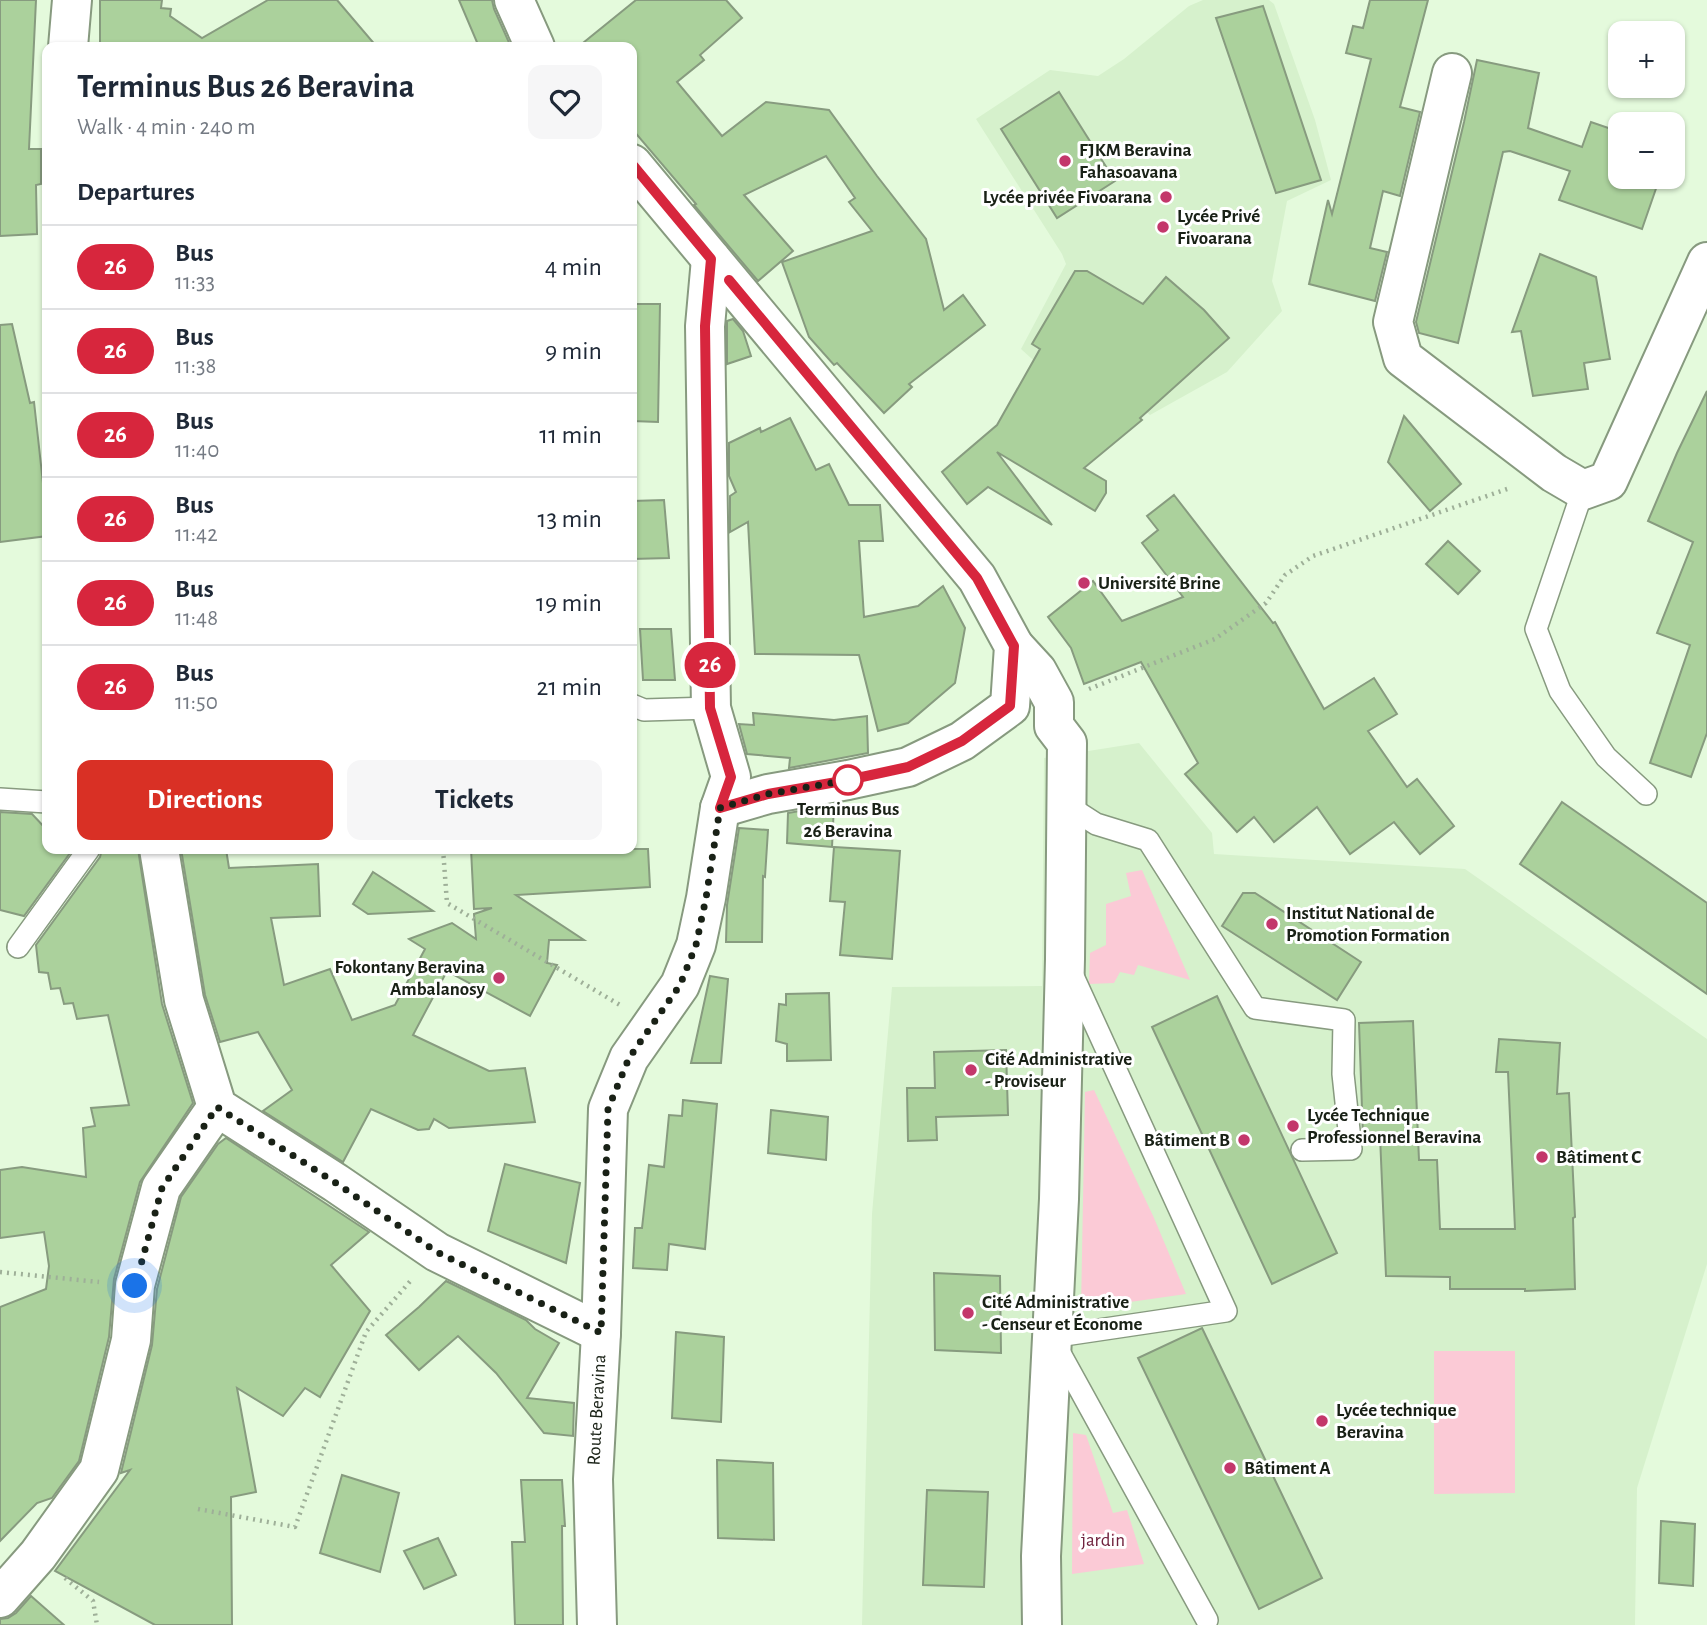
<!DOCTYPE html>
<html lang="en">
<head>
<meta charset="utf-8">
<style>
	:root { --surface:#fff; --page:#f6f6f7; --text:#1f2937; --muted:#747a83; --line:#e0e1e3; --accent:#d93025 }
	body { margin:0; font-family:"Alegreya Sans",sans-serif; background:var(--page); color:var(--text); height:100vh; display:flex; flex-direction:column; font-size:26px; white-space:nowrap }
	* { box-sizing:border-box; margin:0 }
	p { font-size:23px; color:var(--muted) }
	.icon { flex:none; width:38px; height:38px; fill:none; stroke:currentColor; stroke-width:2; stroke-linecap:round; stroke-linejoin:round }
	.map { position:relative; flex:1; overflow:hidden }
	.side { position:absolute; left:42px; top:42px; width:595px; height:812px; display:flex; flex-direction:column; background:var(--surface); border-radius:14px; box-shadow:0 2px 5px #0004 }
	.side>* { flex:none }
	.badge { padding:0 14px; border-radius:23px; font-size:24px; line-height:46px }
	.controls { position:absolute; left:1608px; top:21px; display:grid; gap:14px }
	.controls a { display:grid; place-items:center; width:77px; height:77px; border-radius:14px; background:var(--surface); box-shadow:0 2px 5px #0004; font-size:35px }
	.you { position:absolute; width:35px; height:35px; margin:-18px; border:5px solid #fff; border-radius:50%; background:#1a73e8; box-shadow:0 0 0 10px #1a73e833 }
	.map>.badge { position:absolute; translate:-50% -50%; box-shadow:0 0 0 4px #fff }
	h2 { padding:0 35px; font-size:26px; line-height:63px }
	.round { display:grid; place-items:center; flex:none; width:74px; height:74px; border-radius:14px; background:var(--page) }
	.summary { display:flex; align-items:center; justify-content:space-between; height:119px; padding:0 35px }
	h1 { font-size:33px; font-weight:700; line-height:52px }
	.action { display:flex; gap:14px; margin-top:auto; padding:14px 35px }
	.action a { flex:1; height:80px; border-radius:14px; background:var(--accent); color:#fff; font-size:28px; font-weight:700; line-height:80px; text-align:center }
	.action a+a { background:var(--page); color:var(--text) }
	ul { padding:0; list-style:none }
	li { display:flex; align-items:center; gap:21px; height:84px; padding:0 35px; border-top:2px solid var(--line) }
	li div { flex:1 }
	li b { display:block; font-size:26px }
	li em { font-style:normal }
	li .badge { min-width:77px; font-weight:700; text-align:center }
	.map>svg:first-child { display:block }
	.built { fill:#d6f1cc }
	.green { fill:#fbcad6 }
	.building { fill:#abd19c; stroke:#879b7f; stroke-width:2 }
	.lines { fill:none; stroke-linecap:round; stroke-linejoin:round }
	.service-casing { stroke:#879a7f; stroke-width:24 }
	.minor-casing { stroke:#879a7f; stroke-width:42 }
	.path { stroke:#9eaf98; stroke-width:4.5; stroke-dasharray:2 5; stroke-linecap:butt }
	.service { stroke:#fff; stroke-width:21 }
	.minor { stroke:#fff; stroke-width:38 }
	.line-casing { stroke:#fff; stroke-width:16 }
	.line { stroke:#d7263d; stroke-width:10 }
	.walk { stroke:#192116; stroke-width:7; stroke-dasharray:0 12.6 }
	.poi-dot { fill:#c3376b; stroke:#fff; stroke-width:2.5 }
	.stop-dot { fill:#fff; stroke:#d7263d; stroke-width:3.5 }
	.labels { text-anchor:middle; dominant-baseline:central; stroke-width:6; stroke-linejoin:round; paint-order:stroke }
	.poi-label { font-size:19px; font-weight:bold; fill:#192116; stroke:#fff; text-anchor:start }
	.stop-label { font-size:19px; font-weight:bold; fill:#192116; stroke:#fff }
	.street-label { font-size:19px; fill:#192116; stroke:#fff }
	.park-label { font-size:19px; fill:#6f213d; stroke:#fff }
</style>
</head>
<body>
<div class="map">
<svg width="1707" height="1625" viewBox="0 0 1707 1625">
	<rect width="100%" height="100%" fill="#e4fadc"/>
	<g class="built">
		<path d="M1203,0H1269L1274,4L1315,120L1331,180L1287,201L1272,281L1282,311L1227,372L1150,415L1117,387L1042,368L1021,349L1066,264L1062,254L976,119L1050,70L1098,76L1124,59L1189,6Z"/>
		<path d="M1139,743L1212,833L1214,854L1465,869L1707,1039V1264L1637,1488L1635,1625H862L872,1214L892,987L1042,986L1044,758Z"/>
	</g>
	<g class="green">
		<path d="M1142,870L1190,980L1138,965L1134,975L1120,972L1114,983L1089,984L1090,953L1106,945V904L1131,896L1126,873Z"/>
		<path d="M1094,1090L1154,1218L1186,1294L1081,1309L1085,1092Z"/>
		<path d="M1434,1351H1515V1493L1434,1494Z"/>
		<path d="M1073,1433L1086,1435L1113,1513L1127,1510L1144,1564L1072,1574Z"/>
	</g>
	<g class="building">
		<path d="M0,0H36L29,149H41V184L36,185L37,234L0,236Z"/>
		<path d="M100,0H162L161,8L171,9L170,16L202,38L268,0H337L377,47H100Z"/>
		<path d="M459,0H492L494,9L511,47H479Z"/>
		<path d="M636,0H726L742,18L700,55L704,60L677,82L722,136L766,102L829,110L877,176L926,239L944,310L963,295L985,325L909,384L912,387L884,413L837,363L834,365L809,337L782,262L872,231L849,202L855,198L826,156L744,195L793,251L758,281L694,205L696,204L632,129V47H578Z"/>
		<path d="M1370,0H1428L1400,107L1420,112L1400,196L1383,191L1370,248L1387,252L1375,301L1309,284L1328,200L1332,214L1371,59L1346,53L1353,26L1363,28Z"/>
		<path d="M1263,6L1321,180L1276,193L1216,18Z"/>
		<path d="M1477,60L1539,73L1528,128L1582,147L1591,122L1620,132V177H1660L1642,229L1559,200L1570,171L1510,151L1503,152L1458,343L1419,333L1416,322L1464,122Z"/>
		<path d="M1059,92L1115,181L1057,218L1001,129Z"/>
		<path d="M1540,254L1596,277L1610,359L1584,363L1588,389L1533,396L1521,331L1512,332Z"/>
		<path d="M1075,271H1087L1143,304L1166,277L1204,310L1229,338L1140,418L1142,420L1084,468L1106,481V493L1095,511L997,452L1052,525L988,487L967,504L942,472L997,425L1040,349L1032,344Z"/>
		<path d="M632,304H660L658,422L632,421Z"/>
		<path d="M733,319L743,331L751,356L727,364V321Z"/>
		<path d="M12,324L30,403L34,402L45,501L47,500V536L0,542V325Z"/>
		<path d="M1707,391V733L1691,777L1650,763L1690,645L1657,633L1693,542L1648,521L1677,453Z"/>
		<path d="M1404,416L1461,484L1430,511L1388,462Z"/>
		<path d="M790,418L816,470L829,464L849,505H880L883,541H859L864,617L918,606L943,586L965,628L955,683L908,723L878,731L859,655L755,654L748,522L730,532V496L736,492L729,476V443L760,428L761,432Z"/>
		<path d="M1174,495L1273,623L1275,622L1324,709L1374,678L1397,714L1368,731L1407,787L1417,779L1454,826L1420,854L1394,822L1350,854L1317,807L1274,842L1254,817L1237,832L1185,774L1198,763L1141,662L1084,684L1071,648L1048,617L1093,581L1122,621L1183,597L1142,543L1158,530L1147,516Z"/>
		<path d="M664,500L669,558L632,559V501Z"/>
		<path d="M1448,541L1480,571L1458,594L1426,564Z"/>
		<path d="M640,629H671L675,680H643Z"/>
		<path d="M753,713L834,720L867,716L868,753L789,768L790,758L747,754L739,724L754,725Z"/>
		<path d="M1562,802L1707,903V994L1520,864Z"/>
		<path d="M834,805L832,847L787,843L788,813Z"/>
		<path d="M0,812L32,814L47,830V849H66L70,853L24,916L0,910Z"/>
		<path d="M739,828L768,830L765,877L763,876L762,942H726L727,905Z"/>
		<path d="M834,847L900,851L892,959L840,955L845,902L830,901Z"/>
		<path d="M102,849H138L162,1004L193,1103L140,1182L114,1279L109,1337L79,1461L52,1498L37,1503L0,1541V1307L46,1289L49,1266L44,1232L0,1238V1170L22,1167L86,1177L83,1128L95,1126L91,1108L129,1105L108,1015L77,1019L73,1003L64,1004L60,988L51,989L48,973L39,972L36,945L100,857Z"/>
		<path d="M181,849H226L229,868L318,864L320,916L271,918L284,985L330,969L352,1020L395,1005L425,949L409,939L452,923L476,939L474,914L492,908L474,909L471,849H648L650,887L516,895L584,940H549L547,963L557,965L530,1016L447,971L413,1035L489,1071L525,1068L535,1122L449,1128L434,1119L429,1129L418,1130L371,1109L343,1162L263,1111L292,1090L258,1032L220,1042L205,995Z"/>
		<path d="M373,872L433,911L368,914L353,904Z"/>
		<path d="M1243,893H1255L1361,962L1337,1000L1222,926Z"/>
		<path d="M710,976L728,979L721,1063H691Z"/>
		<path d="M829,993L831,1060L787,1061V1044L776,1041L779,1004L786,1005V994Z"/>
		<path d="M1217,996L1337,1253L1272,1284L1152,1027Z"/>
		<path d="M1413,1021L1419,1160H1437L1440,1229H1515L1508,1072H1496L1499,1039L1560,1043L1557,1094L1569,1093L1575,1217L1573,1218L1575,1289L1525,1291V1289H1450V1277L1386,1276L1380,1136L1363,1137L1359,1023Z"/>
		<path d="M1006,1050L1008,1115L936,1117L937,1140L908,1141L907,1088H935L934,1052Z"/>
		<path d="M683,1100L717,1104L705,1249L669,1244L667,1270L633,1268L635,1228H642L649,1165L664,1167L669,1115L682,1116Z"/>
		<path d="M771,1110L828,1117L826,1160L768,1153Z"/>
		<path d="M226,1138L369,1232L331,1265L370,1311L320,1397L305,1388L283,1416L237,1388L256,1492L231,1497L232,1625H155L55,1571L130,1470L121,1473L152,1345L157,1289L181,1197L218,1144Z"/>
		<path d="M505,1164L580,1183L566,1263L488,1231Z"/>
		<path d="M934,1273L1000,1276L1001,1353L935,1350Z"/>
		<path d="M446,1281L526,1320L535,1329L559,1343L527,1398L574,1403L573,1436L544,1433L496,1373L458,1336L419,1370L386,1335L419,1307Z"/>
		<path d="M1202,1328L1322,1578L1259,1609L1138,1358Z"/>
		<path d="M676,1332L724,1337L721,1422L672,1418Z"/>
		<path d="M717,1460L773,1463L774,1540L718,1538Z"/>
		<path d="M342,1475L399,1493L380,1572L320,1553Z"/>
		<path d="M521,1480H562L565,1526H562L563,1625H515L512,1542H525Z"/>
		<path d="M927,1490L988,1492L984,1587L923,1585Z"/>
		<path d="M1661,1521L1695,1524L1693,1586L1659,1583Z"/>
		<path d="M438,1538L456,1575L424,1589L404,1551Z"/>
		<path d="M31,1596L64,1625H0V1619L8,1618L16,1613Z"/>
	</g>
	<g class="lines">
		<defs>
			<g id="service">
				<path d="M1583,490L1536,629L1560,691L1606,757L1646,794"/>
				<path d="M632,705L644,710L711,708"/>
				<path d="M0,799L47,802"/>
				<path d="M1065,804L1096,824L1148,840L1255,1008L1344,1020L1343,1074L1351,1149L1302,1150"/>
				<path d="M18,947L89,849"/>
				<path d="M1072,974L1226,1311L1051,1337L1207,1620"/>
			</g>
			<g id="minor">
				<path d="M514,0L535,47"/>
				<path d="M68,47L72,0"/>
				<path d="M1452,73L1393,322L1403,358L1554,473L1583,490L1608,481L1707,262"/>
				<path d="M632,164L977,578L1014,646L1010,706L962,741L908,767L848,780L768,794L720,808"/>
				<path d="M1014,646L1037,671L1054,702V726L1067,743L1065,959L1059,1199L1041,1556L1042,1625"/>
				<path d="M159,849L184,1000L217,1107L336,1183L437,1252L601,1333"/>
				<path d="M0,1598L38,1555L99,1470L131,1340L135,1285L161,1188L217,1107"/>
				<path d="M597,1625L593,1479L601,1333L608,1109L629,1058L680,985L696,945L706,898L720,808L731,777L711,708L705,326L711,259"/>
			</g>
		</defs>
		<use href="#service" class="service-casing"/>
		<use href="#minor" class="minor-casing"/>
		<g class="path">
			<path d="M1089,689L1215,639L1266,603L1285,575L1313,556L1510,488"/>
			<path d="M443,849L447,903L620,1005"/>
			<path d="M0,1272L99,1282"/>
			<path d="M198,1509L295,1527L366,1332L413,1278"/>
			<path d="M65,1578L93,1601L97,1625"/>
		</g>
		<use href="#service" class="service"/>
		<use href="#minor" class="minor"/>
	</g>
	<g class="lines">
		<defs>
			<path id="line" d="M632,164L711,259L705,326L710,708L731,777L720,808L768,794L848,780L908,767L962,741L1010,706L1014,646L977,578L729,280"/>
		</defs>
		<use href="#line" class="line-casing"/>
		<use href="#line" class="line"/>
		<path class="walk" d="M135,1286L162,1188L217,1107L336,1183L437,1252L601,1333L608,1109L629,1058L680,985L696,945L706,898L720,808L768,794L848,780"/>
	</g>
	<g class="poi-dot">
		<circle cx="1065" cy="161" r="7"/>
		<circle cx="1166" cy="197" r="7"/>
		<circle cx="1163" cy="227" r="7"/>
		<circle cx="1084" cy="583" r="7"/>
		<circle cx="1272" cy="924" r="7"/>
		<circle cx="499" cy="978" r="7"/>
		<circle cx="971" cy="1070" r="7"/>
		<circle cx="1293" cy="1126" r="7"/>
		<circle cx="1244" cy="1140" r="7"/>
		<circle cx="1542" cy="1157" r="7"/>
		<circle cx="968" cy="1313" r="7"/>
		<circle cx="1322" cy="1421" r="7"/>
		<circle cx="1230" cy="1468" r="7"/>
	</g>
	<circle class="stop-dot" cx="848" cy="780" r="14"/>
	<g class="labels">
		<g class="poi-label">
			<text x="1079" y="150">FJKM Beravina<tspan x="1079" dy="22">Fahasoavana</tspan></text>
			<text x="1152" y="197" text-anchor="end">Lycée privée Fivoarana</text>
			<text x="1177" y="216">Lycée Privé<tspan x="1177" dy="22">Fivoarana</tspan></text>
			<text x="1098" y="583">Université Brine</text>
			<text x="1286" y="913">Institut National de<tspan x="1286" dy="22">Promotion Formation</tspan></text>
			<text x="485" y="967" text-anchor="end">Fokontany Beravina<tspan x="485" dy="22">Ambalanosy</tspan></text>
			<text x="985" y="1059">Cité Administrative<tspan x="985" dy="22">- Proviseur</tspan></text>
			<text x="1307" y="1115">Lycée Technique<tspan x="1307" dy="22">Professionnel Beravina</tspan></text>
			<text x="1230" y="1140" text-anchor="end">Bâtiment B</text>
			<text x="1556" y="1157">Bâtiment C</text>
			<text x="982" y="1302">Cité Administrative<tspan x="982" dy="22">- Censeur et Économe</tspan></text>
			<text x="1336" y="1410">Lycée technique<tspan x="1336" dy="22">Beravina</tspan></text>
			<text x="1244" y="1468">Bâtiment A</text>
		</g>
		<g class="stop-label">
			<text x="848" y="809">Terminus Bus<tspan x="848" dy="22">26 Beravina</tspan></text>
		</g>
		<g class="street-label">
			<text transform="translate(597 1410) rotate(-87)">Route Beravina</text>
		</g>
		<g class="park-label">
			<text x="1103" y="1540">jardin</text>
		</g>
	</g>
</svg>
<div class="controls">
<a>+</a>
<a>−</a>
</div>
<div class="you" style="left:135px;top:1286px"></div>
<b class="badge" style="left:710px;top:665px;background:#d7263d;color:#fff">26</b>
<section class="side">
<div class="summary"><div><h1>Terminus Bus 26 Beravina</h1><p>Walk · 4 min · 240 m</p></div><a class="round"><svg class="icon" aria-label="heart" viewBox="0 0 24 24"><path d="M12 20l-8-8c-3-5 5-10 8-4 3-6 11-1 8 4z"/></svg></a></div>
<h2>Departures</h2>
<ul>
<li><span class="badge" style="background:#d7263d;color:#fff">26</span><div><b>Bus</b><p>11:33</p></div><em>4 min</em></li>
<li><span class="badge" style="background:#d7263d;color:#fff">26</span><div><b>Bus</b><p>11:38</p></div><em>9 min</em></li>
<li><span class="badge" style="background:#d7263d;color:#fff">26</span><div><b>Bus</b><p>11:40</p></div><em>11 min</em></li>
<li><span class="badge" style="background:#d7263d;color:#fff">26</span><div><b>Bus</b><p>11:42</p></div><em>13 min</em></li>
<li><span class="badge" style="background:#d7263d;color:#fff">26</span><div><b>Bus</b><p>11:48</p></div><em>19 min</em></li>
<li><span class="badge" style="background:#d7263d;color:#fff">26</span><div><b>Bus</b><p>11:50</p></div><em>21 min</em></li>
</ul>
<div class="action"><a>Directions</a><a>Tickets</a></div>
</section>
</div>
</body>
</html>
